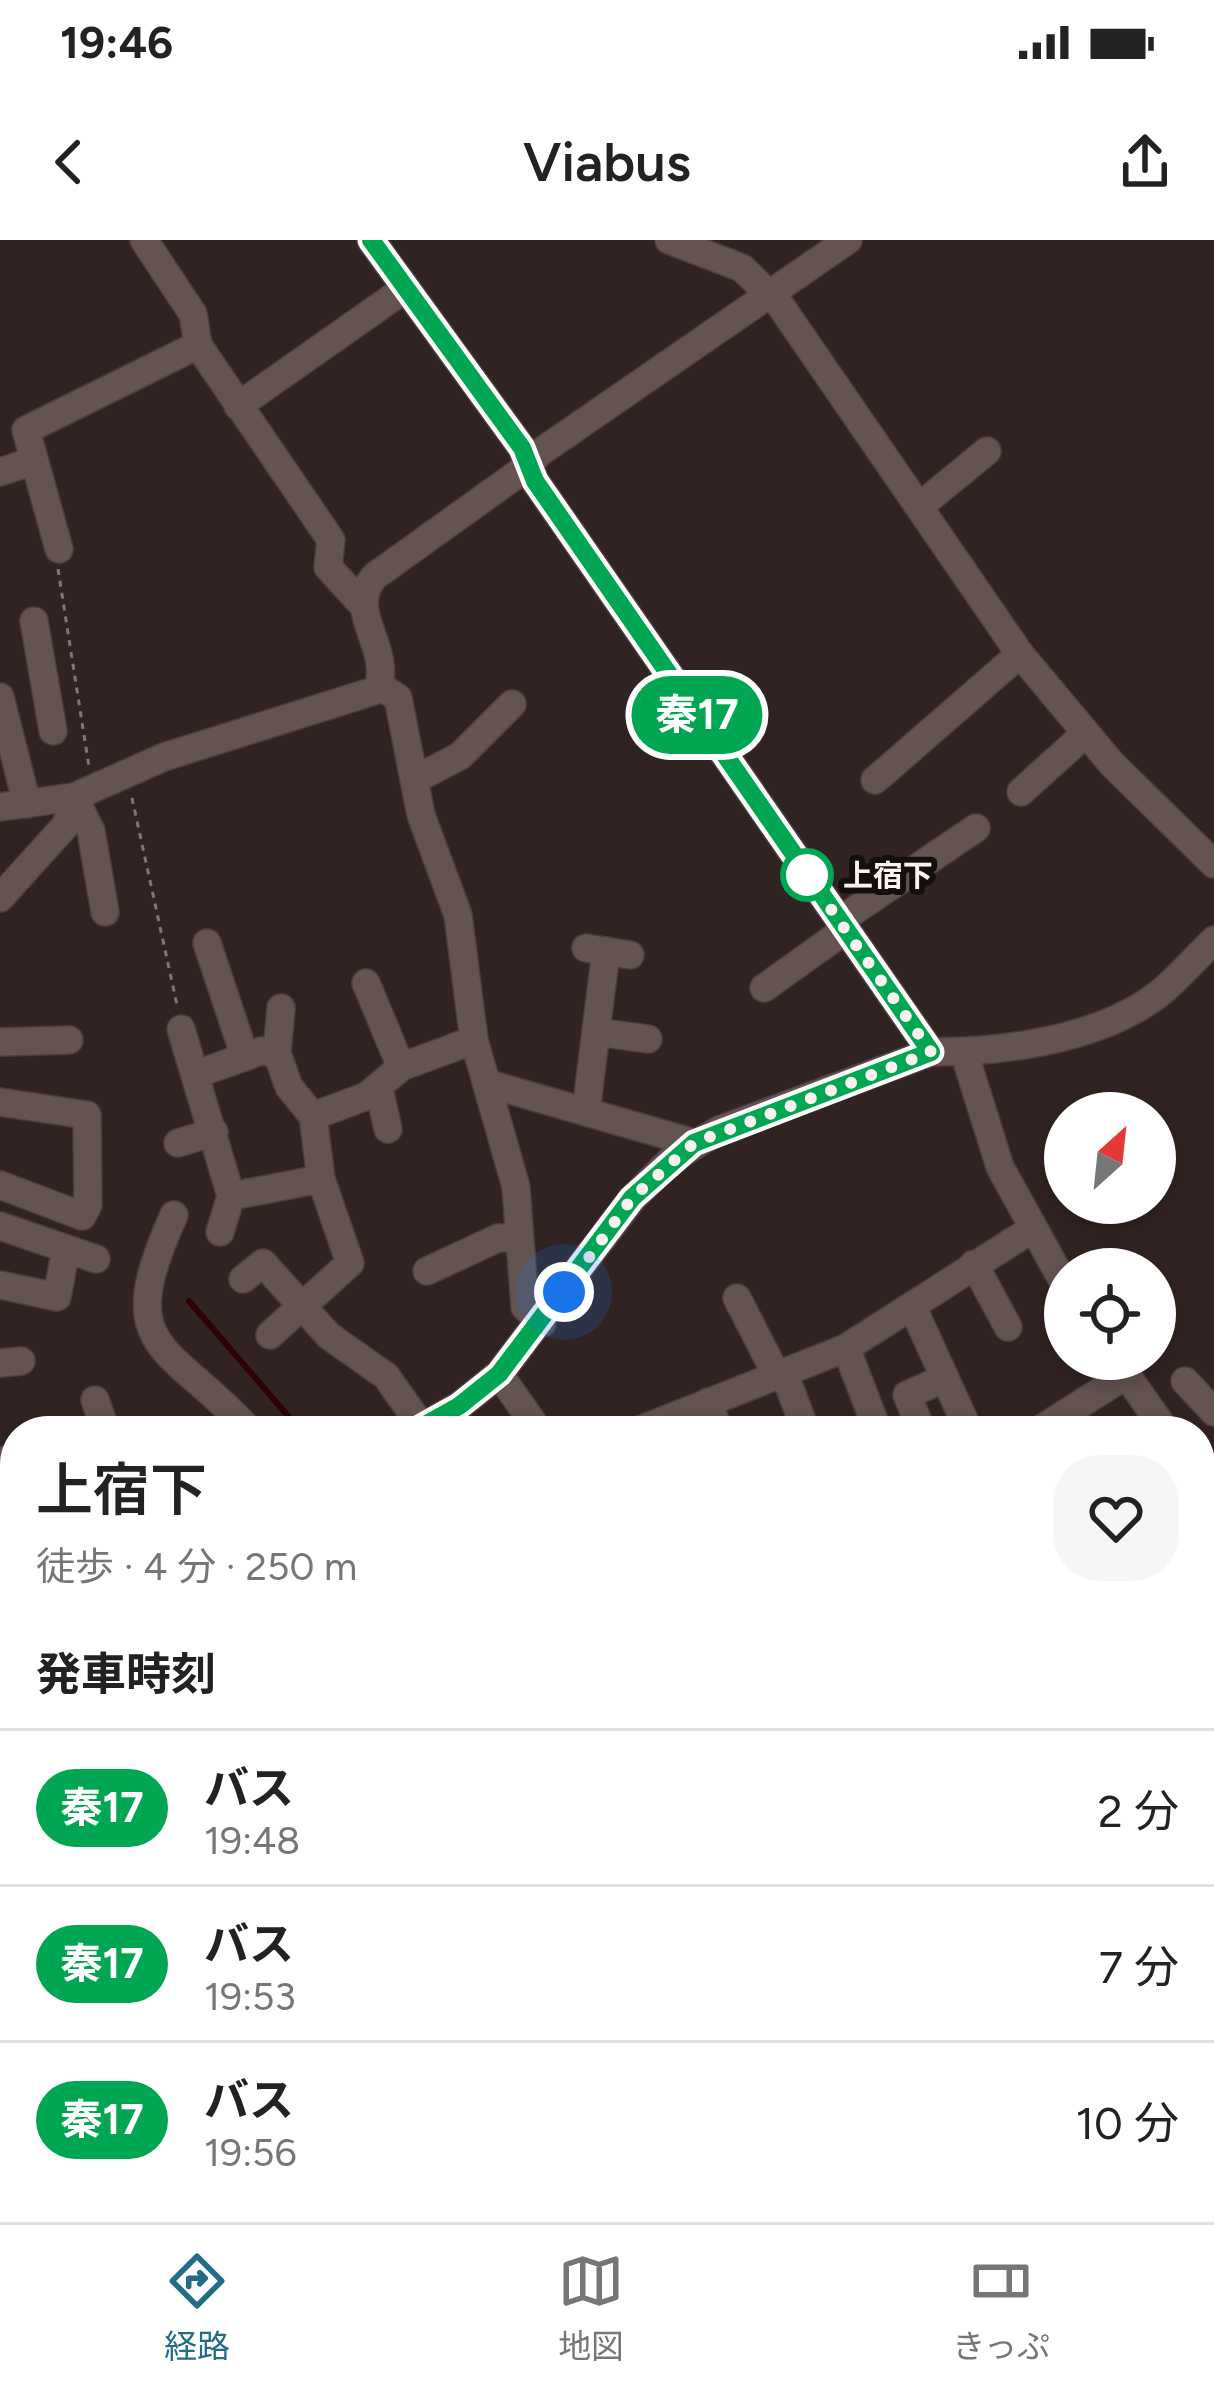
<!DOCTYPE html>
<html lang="ja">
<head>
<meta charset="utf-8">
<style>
	:root { --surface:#fff; --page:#f6f6f6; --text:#222; --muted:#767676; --line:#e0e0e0; --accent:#216d85 }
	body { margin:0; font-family:Figtree,"Noto Sans JP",sans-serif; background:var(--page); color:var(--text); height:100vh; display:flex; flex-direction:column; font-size:45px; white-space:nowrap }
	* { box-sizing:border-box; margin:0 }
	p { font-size:39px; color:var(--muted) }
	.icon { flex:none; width:66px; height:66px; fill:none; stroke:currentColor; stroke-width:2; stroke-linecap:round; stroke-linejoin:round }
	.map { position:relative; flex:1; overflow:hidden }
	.details { position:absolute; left:0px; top:1176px; width:1215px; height:807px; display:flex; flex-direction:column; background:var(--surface); border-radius:48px 48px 0 0; box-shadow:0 6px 18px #0003 }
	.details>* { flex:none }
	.badge { padding:0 24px; border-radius:39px; font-size:42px; line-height:78px }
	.needle { width:78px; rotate:27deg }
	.controls { position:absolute; left:1044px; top:852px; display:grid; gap:24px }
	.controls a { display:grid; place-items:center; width:132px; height:132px; border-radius:50%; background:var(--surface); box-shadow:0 6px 18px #0003; font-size:60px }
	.you { position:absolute; width:60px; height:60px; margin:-30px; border:9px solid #fff; border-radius:50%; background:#1a73e8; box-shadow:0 0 0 18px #1a73e833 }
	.map>.badge { position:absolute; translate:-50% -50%; box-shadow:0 0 0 6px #fff }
	h2 { padding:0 36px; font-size:45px; line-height:108px }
	.round { display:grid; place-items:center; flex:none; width:126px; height:126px; border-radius:48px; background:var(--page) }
	.headline { display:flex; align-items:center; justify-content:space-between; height:204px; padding:0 36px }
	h1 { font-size:57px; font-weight:600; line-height:90px }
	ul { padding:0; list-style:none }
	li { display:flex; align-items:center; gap:36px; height:156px; padding:0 36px; border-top:3px solid var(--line) }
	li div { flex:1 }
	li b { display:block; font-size:45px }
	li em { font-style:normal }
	li .badge { min-width:132px; font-weight:700; text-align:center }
	.status { display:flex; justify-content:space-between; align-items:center; height:84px; padding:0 60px; background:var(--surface); direction:ltr }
	.status svg { height:33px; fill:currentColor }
	header { display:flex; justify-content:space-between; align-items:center; height:156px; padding:0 36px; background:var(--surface); font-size:54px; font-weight:600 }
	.tabs { display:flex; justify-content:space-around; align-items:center; height:168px; border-top:3px solid var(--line); background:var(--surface); font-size:33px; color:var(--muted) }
	.tabs a { display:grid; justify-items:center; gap:6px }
	.tabs .selected { color:var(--accent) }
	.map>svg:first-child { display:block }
	.park { fill:url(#park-crowns) }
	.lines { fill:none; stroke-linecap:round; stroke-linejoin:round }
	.stream { stroke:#2e0002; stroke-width:6 }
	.minor-casing { stroke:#4a3f3e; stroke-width:30 }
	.path { stroke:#827574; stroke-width:3; stroke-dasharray:6 6; stroke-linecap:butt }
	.minor { stroke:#635351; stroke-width:27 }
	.line-casing { stroke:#fff; stroke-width:27 }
	.line { stroke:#00a651; stroke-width:18 }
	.walk { stroke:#fcf2f1; stroke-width:12; stroke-dasharray:0 21.6 }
	.stop-dot { fill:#fff; stroke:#00a651; stroke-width:6 }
	.labels { text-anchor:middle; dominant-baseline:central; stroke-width:12; stroke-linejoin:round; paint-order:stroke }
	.stop-label { font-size:30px; font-weight:bold; fill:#fcf2f1; stroke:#140e0d; text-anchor:start }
</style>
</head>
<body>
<div class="status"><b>19:46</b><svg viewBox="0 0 49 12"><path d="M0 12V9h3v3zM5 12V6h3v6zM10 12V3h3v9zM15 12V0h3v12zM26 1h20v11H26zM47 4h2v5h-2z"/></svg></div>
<header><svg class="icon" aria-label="back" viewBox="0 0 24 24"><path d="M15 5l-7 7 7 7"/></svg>Viabus<svg class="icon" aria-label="share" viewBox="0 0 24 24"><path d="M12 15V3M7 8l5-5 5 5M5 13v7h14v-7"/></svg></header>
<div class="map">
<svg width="1214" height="1982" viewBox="0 0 1214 1982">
	<defs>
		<pattern id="park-crowns" width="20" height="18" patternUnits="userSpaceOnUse" patternTransform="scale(3)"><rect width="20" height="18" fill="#69201f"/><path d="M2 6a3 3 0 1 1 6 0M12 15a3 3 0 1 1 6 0" fill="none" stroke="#7f4140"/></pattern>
	</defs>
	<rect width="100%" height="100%" fill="#312321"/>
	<path class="park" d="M174,1968H340L304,1982H137Z"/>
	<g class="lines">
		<path class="stream" d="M189,1061L301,1191"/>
		<defs>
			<g id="minor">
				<path d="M371,0L522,208L535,241L931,812"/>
				<path d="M669,0L742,28L780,65L1020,414L1112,524L1214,624"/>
				<path d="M198,105L331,300L328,327L362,364"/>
				<path d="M238,166L406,48"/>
				<path d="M0,232L33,221"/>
				<path d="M920,266L987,211"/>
				<path d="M59,309L26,190L198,105L193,74L144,0"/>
				<path d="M34,381L53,491"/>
				<path d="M380,446L398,458L421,575L458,675L474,800L516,947L525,1067L542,1083"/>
				<path d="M0,457L27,564"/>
				<path d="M414,540L460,516L512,464"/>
				<path d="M875,540L1020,414"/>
				<path d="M1021,552L1086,493"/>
				<path d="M74,557L91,591L105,672"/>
				<path d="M0,567L74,557L164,517L377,450C394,408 343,371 375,336L527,227L539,213L848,0"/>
				<path d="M0,658L66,585L74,557"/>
				<path d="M839,681L976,588"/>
				<path d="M207,703L245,817"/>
				<path d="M586,708L630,715"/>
				<path d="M366,743L401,827"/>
				<path d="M764,748L845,690"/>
				<path d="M181,789L231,956L220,992"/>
				<path d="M596,792L648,799"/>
				<path d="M0,802L69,800"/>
				<path d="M964,812L1000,927L1065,1045"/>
				<path d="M277,813L281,768"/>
				<path d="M197,834L261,811L277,813L289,847L313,876L321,939L350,1023L270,1095"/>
				<path d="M489,844L694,903"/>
				<path d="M379,849L388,889"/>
				<path d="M0,862L87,875L88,965L82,976L0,945"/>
				<path d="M586,872L606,711"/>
				<path d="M313,876L367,856L401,827L474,800"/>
				<path d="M178,903L214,892"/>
				<path d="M231,956L321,939"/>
				<path d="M174,975C112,1112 167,1101 250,1191"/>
				<path d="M0,986L96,1019"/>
				<path d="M974,1024L1008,1087"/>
				<path d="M427,1031L498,998H519"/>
				<path d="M243,1039L263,1023L329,1096L386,1136L422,1187"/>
				<path d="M0,1045L57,1057L66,1009"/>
				<path d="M737,1058L777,1136"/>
				<path d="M913,1068L969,1191"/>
				<path d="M846,1108L878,1191"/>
				<path d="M1115,1119L1166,1191"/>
				<path d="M0,1123L21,1121"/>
				<path d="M784,1133L806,1191"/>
				<path d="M499,1134L539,1191"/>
				<path d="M1185,1141L1214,1172"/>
				<path d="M95,1160L106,1191"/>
				<path d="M708,1162L719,1191"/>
				<path d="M414,1191L459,1166L499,1134L632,959L671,920L719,890L931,812C1000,812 1087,801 1146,763C1171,747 1192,721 1214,700"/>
				<path d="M637,1191L846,1108L1032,989"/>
				<path d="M922,1191L907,1155L945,1138"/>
				<path d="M1038,1191L1126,1135"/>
				<path d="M0,1221L15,1219"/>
				<path d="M1200,1242L1214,1271"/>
				<path d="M0,1460L15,1481"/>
				<path d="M1200,1464L1214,1458"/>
				<path d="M1200,1520L1214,1513"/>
				<path d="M8,1731L15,1726"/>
				<path d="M1200,1784L1214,1777"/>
				<path d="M1200,1876L1209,1912"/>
				<path d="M14,1894L15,1893"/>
				<path d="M268,1968L271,1982"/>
				<path d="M607,1968L614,1982"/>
				<path d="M736,1968L737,1982"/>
				<path d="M1028,1968L1035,1982"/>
				<path d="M1086,1968L1091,1982"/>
				<path d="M758,1982L789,1968"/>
			</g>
		</defs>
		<use href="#minor" class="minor-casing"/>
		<g class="path">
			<path d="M58,329L89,527"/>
			<path d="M132,558L177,765"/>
			<path d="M344,1968L348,1982"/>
			<path d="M489,1968L494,1982"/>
			<path d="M574,1968L580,1982"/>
			<path d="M685,1968L691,1982"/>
		</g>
		<use href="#minor" class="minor"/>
	</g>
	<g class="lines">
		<defs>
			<path id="line" d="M371,0L522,208L535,241L931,812L694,903L632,958L499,1134L459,1166L414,1191"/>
		</defs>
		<use href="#line" class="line-casing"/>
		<use href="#line" class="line"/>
		<path class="walk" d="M564,1052L632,958L694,903L931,812L807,635"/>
	</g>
	<circle class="stop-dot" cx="807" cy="635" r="24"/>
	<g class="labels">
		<g class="stop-label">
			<text x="843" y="635">上宿下</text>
		</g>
	</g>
</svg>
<div class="controls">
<a><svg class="needle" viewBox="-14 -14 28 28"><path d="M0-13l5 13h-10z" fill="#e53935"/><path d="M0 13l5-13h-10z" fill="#767676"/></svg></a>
<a><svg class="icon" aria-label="locate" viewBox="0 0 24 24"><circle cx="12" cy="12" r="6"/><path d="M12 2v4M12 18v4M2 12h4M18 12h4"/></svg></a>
</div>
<div class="you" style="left:564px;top:1052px"></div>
<b class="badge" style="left:697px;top:475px;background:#00a651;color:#fff">秦17</b>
<section class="details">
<div class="headline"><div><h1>上宿下</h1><p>徒歩 · 4 分 · 250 m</p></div><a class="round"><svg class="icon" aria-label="heart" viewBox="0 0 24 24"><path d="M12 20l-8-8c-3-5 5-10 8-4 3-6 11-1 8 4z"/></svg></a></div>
<h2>発車時刻</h2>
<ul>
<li><span class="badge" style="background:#00a651;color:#fff">秦17</span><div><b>バス</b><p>19:48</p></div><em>2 分</em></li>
<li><span class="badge" style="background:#00a651;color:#fff">秦17</span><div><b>バス</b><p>19:53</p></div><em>7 分</em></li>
<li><span class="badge" style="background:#00a651;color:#fff">秦17</span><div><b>バス</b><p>19:56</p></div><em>10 分</em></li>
</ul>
</section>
</div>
<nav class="tabs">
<a class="selected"><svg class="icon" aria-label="directions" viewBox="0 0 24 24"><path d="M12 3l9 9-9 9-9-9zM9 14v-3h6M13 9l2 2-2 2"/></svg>経路</a>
<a><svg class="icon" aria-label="map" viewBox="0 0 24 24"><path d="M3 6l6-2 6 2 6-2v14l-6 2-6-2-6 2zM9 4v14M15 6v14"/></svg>地図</a>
<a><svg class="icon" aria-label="tickets" viewBox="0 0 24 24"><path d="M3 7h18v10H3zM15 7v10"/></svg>きっぷ</a>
</nav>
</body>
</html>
